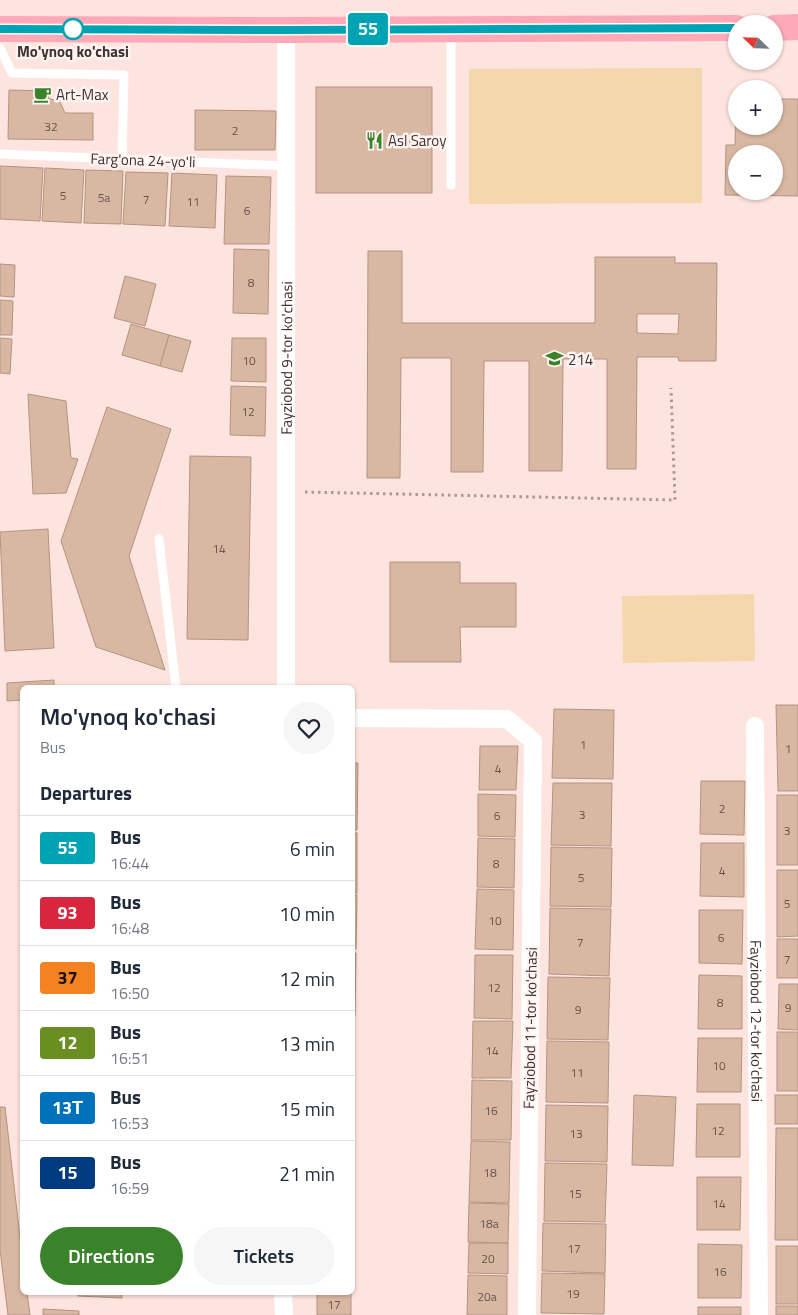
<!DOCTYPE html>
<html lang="en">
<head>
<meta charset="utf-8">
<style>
	:root { --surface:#fff; --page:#f6f6f7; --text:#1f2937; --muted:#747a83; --line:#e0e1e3; --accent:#3a832a }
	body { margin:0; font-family:"Titillium Web",sans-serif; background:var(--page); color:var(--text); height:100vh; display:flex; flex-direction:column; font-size:19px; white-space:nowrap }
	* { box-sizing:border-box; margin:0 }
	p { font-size:16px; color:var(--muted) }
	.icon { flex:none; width:28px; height:28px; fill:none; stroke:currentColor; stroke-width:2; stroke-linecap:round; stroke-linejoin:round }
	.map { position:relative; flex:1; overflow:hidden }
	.sheet { position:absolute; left:20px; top:685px; width:335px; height:610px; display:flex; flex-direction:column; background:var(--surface); border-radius:8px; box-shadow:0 1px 4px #0004 }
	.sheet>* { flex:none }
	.badge { padding:0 10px; border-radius:4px; font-size:18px; line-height:32px }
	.needle { width:32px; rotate:293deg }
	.fabs { position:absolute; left:728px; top:15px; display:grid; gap:10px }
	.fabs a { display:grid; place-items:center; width:55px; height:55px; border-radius:50%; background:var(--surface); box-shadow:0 1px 4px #0004; font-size:25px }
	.map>.badge { position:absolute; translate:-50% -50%; box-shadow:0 0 0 2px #fff }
	h2 { padding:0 20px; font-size:19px; line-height:45px }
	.round { display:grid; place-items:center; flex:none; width:52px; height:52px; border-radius:26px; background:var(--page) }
	.head { display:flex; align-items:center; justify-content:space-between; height:85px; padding:0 20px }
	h1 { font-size:24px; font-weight:600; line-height:38px }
	.cta { display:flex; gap:10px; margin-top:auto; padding:10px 20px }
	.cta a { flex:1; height:58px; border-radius:30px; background:var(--accent); color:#fff; font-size:20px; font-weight:600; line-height:58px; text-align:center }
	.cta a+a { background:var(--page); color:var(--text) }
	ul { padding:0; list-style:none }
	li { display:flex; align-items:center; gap:15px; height:65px; padding:0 20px; border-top:1px solid var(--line) }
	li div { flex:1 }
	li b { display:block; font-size:19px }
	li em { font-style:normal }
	li .badge { min-width:55px; font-weight:700; text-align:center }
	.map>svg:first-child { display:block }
	.green { fill:#f5d7ae }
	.building { fill:#d9b8a3; stroke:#b39480; fill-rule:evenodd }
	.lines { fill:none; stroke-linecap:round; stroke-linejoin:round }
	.path { stroke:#ad9894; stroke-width:3; stroke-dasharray:2.5 4; stroke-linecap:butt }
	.lane { stroke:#fff; stroke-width:9 }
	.street { stroke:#fff; stroke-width:18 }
	.primary { stroke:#fea9b8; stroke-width:26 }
	.line-casing { stroke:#fff; stroke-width:11 }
	.line { stroke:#00a3b4; stroke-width:8 }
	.stop-dot { fill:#fff; stroke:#00a3b4; stroke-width:2.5 }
	.labels { text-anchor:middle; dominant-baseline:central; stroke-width:5; stroke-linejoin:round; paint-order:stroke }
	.number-label { font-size:12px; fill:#67534b }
	.stop-label { font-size:15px; font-weight:bold; fill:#41312e; stroke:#fef5f3 }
	.poi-label { font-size:15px; fill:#41312e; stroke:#fef5f3; text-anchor:start }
	.street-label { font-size:15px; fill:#41312e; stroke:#fef5f3 }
</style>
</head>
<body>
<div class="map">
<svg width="798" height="1315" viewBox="0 0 798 1315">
	<rect width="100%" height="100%" fill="#fde4de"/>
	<g class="green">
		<path d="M702,68V203L469,204V69Z"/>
		<path d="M754,594L755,661L623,663L622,596Z"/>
	</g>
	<g class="building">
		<rect x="316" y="87" width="116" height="106"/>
		<path d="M9,90L49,91L48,98L60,102L65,113H93V140L8,139Z"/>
		<path d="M736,98V126H774V99H798V196L725,195L726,145H735ZM736,154H774V191H736Z"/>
		<path d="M195,110L276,111L275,150H195Z"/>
		<path d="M0,166L43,168L40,221L0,219Z"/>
		<path d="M45,168L84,170L81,223L42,221Z"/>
		<path d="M86,170L123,171L121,224L84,223Z"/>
		<path d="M126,172L168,173L165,226L123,224Z"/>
		<path d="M172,173L217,175L215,228L169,226Z"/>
		<path d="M226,176L271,177L269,244H224Z"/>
		<path d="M234,249L269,250L268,314L233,313Z"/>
		<path d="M368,251H402V323H595V257H675V263H717L716,361H679L678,357H637L636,469H607V359H563L562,471H529V361H484L483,472H451V358H401L400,478H367ZM637,314H679L678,334L637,333Z"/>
		<path d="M0,264L15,265L14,297L0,296Z"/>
		<path d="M125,276L156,284L145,326L114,318Z"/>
		<path d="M0,300L13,301L12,335H0Z"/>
		<path d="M131,324L169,335L160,366L122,355Z"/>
		<path d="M169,335L191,341L182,372L160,366Z"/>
		<path d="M0,338L12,339L10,374L0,373Z"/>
		<path d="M232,338H266V382L231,381Z"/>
		<path d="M231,386L266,387L265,436L230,435Z"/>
		<path d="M28,394L66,401L71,458L78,459L66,493L33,494Z"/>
		<path d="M107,407L171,429L129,556L165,670L96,647L61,541Z"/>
		<path d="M190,456L251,457L248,640L187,639Z"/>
		<path d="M48,529L54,648L5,651L0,532Z"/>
		<path d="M390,562H460V583H516V627H460L461,662H390Z"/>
		<path d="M54,680V688H22V700L7,701V683Z"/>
		<path d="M776,705H798V791H778Z"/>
		<path d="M554,709L614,710L613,779L552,778Z"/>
		<path d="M480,746H518L516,790H479Z"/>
		<path d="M352,763H358L357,830H352Z"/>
		<path d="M701,781H745L744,835L700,834Z"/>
		<path d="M553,783H612L611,846L551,845Z"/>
		<path d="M478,794L516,795L515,837L478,836Z"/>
		<rect x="777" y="795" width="21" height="70"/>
		<rect x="352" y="833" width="5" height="60"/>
		<path d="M478,838L515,839L514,888L477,887Z"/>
		<path d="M701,843H744V897L700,896Z"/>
		<path d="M551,847L612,848L611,907L550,906Z"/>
		<path d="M777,870H798V936L777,937Z"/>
		<path d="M477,889L514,890L513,950L475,949Z"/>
		<path d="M352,895H357L356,949H352Z"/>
		<path d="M550,908L611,909L609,976L549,974Z"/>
		<path d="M699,910H743L742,964L699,963Z"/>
		<rect x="777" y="939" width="21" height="39"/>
		<path d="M352,953H356L355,1016H352Z"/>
		<path d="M475,955H513L512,1019L474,1018Z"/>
		<path d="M699,975L742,976V1029H698Z"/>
		<path d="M548,977L610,978L608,1040L547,1039Z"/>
		<path d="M779,984H798V1030L778,1029Z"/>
		<path d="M352,1018H354L353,1073H352Z"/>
		<path d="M473,1021H513L511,1078H472Z"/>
		<rect x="777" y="1032" width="21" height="59"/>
		<path d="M698,1038H742L741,1092H697Z"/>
		<path d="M547,1041L609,1042L608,1103L546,1102Z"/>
		<path d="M472,1080L512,1081L511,1140H471Z"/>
		<path d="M634,1095L676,1097L673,1166L632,1165Z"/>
		<rect x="775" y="1095" width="23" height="29"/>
		<path d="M697,1104H740V1157H696Z"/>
		<path d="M546,1105L608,1106L607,1162L545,1161Z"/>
		<path d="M0,1107H5L22,1255V1292H27L30,1315H8L0,1250Z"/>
		<path d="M776,1128H798V1240H775Z"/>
		<path d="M352,1138H354L353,1194H352Z"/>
		<path d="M471,1141L510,1142L509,1203L469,1202Z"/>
		<path d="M545,1163L607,1164L605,1222L544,1221Z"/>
		<path d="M697,1177H741L740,1230H697Z"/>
		<path d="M469,1203L509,1204L508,1243L468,1242Z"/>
		<path d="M543,1223L606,1224L605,1273L542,1271Z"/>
		<path d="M469,1243H508V1274L468,1273Z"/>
		<path d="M698,1244L742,1245L741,1298H698Z"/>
		<rect x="776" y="1246" width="22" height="58"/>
		<path d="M542,1273L605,1274L604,1314L541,1313Z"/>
		<path d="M468,1275L507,1276V1315H467Z"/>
		<path d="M79,1292H122V1298L78,1296Z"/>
		<rect x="317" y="1292" width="34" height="23"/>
		<rect x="776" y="1306" width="22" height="9"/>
		<rect x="698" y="1307" width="43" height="8"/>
		<path d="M43,1309L79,1311V1315H43Z"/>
	</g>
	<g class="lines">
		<path class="path" d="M305,492L675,500L671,388"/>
		<g class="lane">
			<path d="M451,32V185"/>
			<path d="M0,48L12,73L124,75L122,159"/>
			<path d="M0,154L287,166"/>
			<path d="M159,539L176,688"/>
		</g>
		<g class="street">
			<path id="s1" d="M286,688C284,468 288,249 286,30"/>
			<path d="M352,718L507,719L533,741L527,1315"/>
			<path id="s2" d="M755,726L759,1315"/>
			<path d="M283,1292L284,1315"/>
		</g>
		<g class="primary">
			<path d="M774,28L798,27"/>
			<path d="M0,29L286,30L736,28"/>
		</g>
	</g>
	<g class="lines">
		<defs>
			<path id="line" d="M0,29L286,30L736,28"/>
		</defs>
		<use href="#line" class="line-casing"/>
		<use href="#line" class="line"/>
	</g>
	<defs>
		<symbol id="cafe-bare" viewBox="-9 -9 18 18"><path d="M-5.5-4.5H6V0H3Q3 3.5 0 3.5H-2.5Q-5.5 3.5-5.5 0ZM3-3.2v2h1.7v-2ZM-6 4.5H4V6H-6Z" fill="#3a832a" stroke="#fef5f3" stroke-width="2.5" paint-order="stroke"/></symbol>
		<symbol id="restaurant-bare" viewBox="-9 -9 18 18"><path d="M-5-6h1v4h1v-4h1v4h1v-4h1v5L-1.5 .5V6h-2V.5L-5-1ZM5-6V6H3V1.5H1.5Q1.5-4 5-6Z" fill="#3a832a" stroke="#fef5f3" stroke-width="2.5" paint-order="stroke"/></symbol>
		<symbol id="school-bare" viewBox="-9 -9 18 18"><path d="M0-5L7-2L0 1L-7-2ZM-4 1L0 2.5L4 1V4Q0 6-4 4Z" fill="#3a832a" stroke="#fef5f3" stroke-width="2.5" paint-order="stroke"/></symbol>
	</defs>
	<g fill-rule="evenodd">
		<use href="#cafe-bare" x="30" y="82" width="25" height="25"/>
		<use href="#restaurant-bare" x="362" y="128" width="25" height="25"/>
		<use href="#school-bare" x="542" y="346" width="25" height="25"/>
	</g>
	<circle class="stop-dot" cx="73" cy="29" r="10"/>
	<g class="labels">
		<g class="number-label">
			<text x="51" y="126">32</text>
			<text x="235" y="130">2</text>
			<text x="63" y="195">5</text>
			<text x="104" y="197">5a</text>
			<text x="146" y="199">7</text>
			<text x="193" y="201">11</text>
			<text x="247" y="210">6</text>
			<text x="251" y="282">8</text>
			<text x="249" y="360">10</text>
			<text x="248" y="411">12</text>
			<text x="219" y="548">14</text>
			<text x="583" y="744">1</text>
			<text x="788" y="748">1</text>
			<text x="498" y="768">4</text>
			<text x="722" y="808">2</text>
			<text x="582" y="814">3</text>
			<text x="497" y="815">6</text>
			<text x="787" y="830">3</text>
			<text x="496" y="863">8</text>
			<text x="722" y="870">4</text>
			<text x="581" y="877">5</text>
			<text x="787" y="903">5</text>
			<text x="495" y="920">10</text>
			<text x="721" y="937">6</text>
			<text x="580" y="942">7</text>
			<text x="787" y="959">7</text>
			<text x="494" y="987">12</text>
			<text x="720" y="1002">8</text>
			<text x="788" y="1007">9</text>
			<text x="578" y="1009">9</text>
			<text x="492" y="1050">14</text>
			<text x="719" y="1065">10</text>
			<text x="577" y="1072">11</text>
			<text x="491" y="1110">16</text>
			<text x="718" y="1130">12</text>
			<text x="576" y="1133">13</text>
			<text x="490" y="1172">18</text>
			<text x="575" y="1193">15</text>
			<text x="719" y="1203">14</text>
			<text x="489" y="1223">18a</text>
			<text x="574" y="1248">17</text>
			<text x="488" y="1258">20</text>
			<text x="720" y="1271">16</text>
			<text x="573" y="1293">19</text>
			<text x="487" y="1296">20a</text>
			<text x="334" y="1304">17</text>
		</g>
		<g class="stop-label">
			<text x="73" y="51">Mo'ynoq ko'chasi</text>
		</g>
		<g class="poi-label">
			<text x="56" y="94">Art-Max</text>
			<text x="388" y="140">Asl Saroy</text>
			<text x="568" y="359">214</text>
		</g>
		<g class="street-label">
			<text transform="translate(143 160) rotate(2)">Farg'ona 24-yo'li</text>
			<text stroke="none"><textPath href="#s1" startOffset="330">Fayziobod 9-tor ko'chasi</textPath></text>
			<text stroke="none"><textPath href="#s2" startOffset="295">Fayziobod 12-tor ko'chasi</textPath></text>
			<text transform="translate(530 1028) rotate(-89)">Fayziobod 11-tor ko'chasi</text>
		</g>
	</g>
</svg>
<div class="fabs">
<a><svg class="needle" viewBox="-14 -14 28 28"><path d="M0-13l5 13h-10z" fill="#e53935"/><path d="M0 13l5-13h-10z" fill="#747a83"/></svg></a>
<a>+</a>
<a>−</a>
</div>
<b class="badge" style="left:368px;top:29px;background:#00a3b4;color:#fff">55</b>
<section class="sheet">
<div class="head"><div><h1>Mo'ynoq ko'chasi</h1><p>Bus</p></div><a class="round"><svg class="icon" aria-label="heart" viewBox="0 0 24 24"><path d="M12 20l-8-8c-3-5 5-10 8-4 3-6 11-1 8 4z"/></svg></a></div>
<h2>Departures</h2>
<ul>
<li><span class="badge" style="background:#00a3b4;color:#fff">55</span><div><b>Bus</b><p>16:44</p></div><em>6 min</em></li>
<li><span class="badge" style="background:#d7263d;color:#fff">93</span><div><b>Bus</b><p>16:48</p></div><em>10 min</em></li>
<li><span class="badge" style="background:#f58220;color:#111">37</span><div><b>Bus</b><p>16:50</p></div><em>12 min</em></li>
<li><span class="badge" style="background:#6b8e23;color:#fff">12</span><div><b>Bus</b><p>16:51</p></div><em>13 min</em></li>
<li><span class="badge" style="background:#0072bc;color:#fff">13Т</span><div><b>Bus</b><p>16:53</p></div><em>15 min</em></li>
<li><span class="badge" style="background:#003b80;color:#fff">15</span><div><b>Bus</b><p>16:59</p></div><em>21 min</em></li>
</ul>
<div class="cta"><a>Directions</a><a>Tickets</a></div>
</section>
</div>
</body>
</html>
